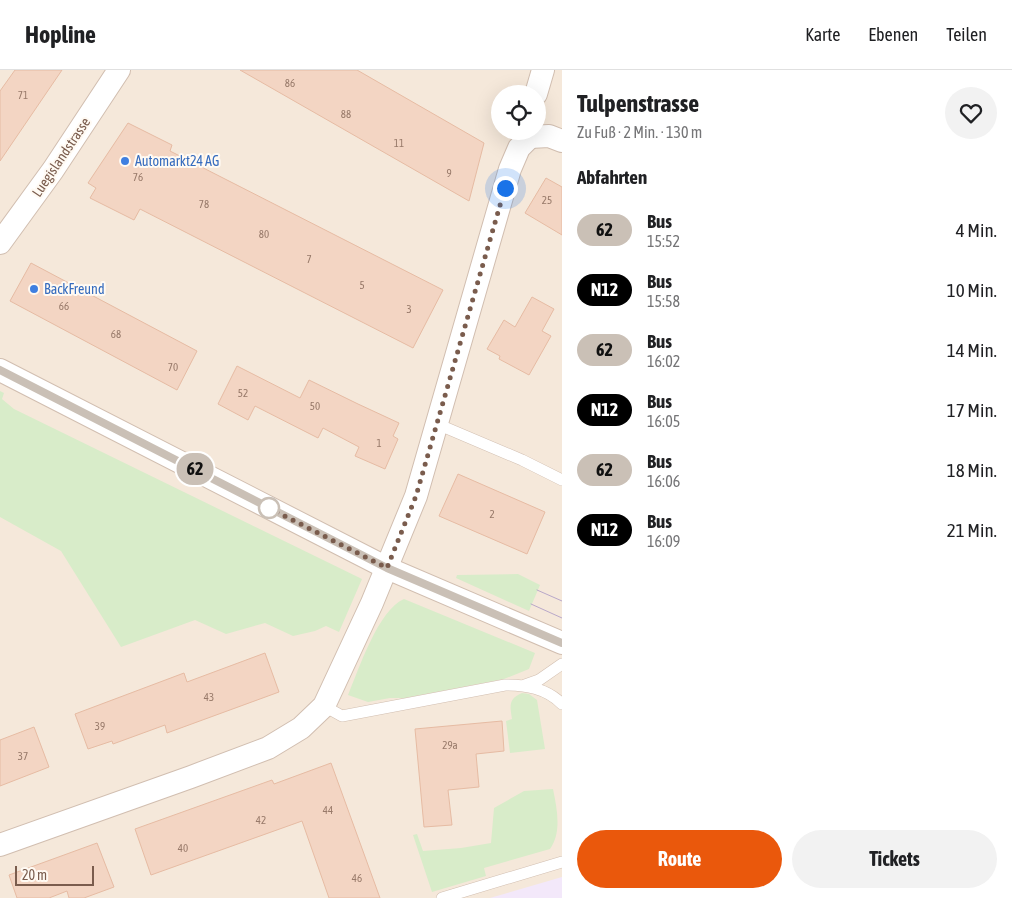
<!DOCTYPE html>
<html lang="de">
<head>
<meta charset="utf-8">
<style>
	:root { --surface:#fff; --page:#f2f2f2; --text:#202124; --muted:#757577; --line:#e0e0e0; --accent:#ea580c }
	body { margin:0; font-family:"Asap Condensed",sans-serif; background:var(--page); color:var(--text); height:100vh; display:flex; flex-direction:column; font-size:19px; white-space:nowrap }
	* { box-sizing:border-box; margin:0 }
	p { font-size:16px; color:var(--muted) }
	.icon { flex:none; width:28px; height:28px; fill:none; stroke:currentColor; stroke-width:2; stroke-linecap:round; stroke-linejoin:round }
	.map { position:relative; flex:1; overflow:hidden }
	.side { display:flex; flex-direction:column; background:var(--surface); width:450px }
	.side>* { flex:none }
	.badge { padding:0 10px; border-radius:16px; font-size:18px; line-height:32px }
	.tools { position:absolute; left:491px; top:15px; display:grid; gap:10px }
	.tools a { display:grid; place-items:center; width:55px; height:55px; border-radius:50%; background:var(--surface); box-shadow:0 5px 20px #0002; font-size:25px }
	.scale { position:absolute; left:15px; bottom:12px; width:79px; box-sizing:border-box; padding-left:5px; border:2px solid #7a5c4d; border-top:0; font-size:14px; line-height:18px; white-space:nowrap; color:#7a5c4d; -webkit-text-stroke:4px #fffaf3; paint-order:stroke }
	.you { position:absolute; width:25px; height:25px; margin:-12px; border:4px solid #fff; border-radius:50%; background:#1a73e8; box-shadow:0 0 0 8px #1a73e833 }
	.map>.badge { position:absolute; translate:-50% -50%; box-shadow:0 0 0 2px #fff }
	h2 { padding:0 15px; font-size:19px; line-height:45px }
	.round { display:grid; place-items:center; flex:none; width:52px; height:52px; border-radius:26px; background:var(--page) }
	.head { display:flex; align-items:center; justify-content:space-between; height:85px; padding:0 15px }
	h1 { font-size:24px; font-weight:700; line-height:38px }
	.primary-button { display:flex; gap:10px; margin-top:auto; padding:10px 15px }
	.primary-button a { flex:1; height:58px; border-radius:30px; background:var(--accent); color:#fff; font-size:20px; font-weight:700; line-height:58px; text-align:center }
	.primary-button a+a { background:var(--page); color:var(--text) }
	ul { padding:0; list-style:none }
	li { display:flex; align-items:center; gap:15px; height:60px; padding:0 15px }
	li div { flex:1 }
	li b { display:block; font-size:19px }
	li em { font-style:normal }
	li .badge { min-width:55px; font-weight:700; text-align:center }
	header { display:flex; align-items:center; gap:30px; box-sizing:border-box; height:70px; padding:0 25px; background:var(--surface); border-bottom:1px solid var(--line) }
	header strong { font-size:24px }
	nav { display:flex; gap:28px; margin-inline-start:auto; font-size:18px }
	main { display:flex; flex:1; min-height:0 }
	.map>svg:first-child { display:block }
	.residential { fill:#f5e8da; fill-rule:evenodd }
	.education { fill:#f3e8fa }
	.green { fill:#d8ecc9 }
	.building { fill:#f3d5c3; stroke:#e6bba3 }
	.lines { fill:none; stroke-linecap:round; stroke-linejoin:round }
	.service-casing { stroke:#d1beb0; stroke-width:12 }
	.minor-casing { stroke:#d1beb0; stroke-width:24 }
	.service { stroke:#fff; stroke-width:11 }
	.minor { stroke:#fff; stroke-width:22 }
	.tram { stroke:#b9a8c9; stroke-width:1 }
	.line-casing { stroke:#fff; stroke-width:11 }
	.line { stroke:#cac0b6; stroke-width:8 }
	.walk { stroke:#7a5c4d; stroke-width:5; stroke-dasharray:0 9 }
	.shop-dot { fill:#3f7fe0; stroke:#fffaf3; stroke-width:2 }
	.stop-dot { fill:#fff; stroke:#cac0b6; stroke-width:2.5 }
	.labels { text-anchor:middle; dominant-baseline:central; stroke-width:4; stroke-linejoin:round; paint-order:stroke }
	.number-label { font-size:11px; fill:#987a6a }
	.street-label { font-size:14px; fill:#7a5c4d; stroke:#fffaf3 }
	.shop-label { font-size:14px; fill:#366cbe; stroke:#fffaf3; text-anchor:start }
</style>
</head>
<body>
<header>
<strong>Hopline</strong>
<nav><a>Karte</a><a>Ebenen</a><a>Teilen</a></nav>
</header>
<main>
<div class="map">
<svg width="562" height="828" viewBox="0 0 562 828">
	<rect width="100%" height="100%" fill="#fdf6ec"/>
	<path class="residential" d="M0,0H562V828H0ZM500,24H538V61H500Z"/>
	<path class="education" d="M562,807V828H490Z"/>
	<g class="green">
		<path d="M0,321L4,323L2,329L14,339L362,509L339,562L326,556L315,561L293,566L265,553L226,564L195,550L121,577L61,481L0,447Z"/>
		<path d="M518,504L540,515L529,541L456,508L457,505Z"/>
		<path d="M404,529L535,583L529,599L504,609L405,628H390L368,632L348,625C359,599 378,540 404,529Z"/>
		<path d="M522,623L529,624L537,630L545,679L510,683L506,651L512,649C510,636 508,629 522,623Z"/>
		<path d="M553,719C557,739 562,762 550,779L484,798L486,806L432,822L413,765L417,764L423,781L461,778L491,773L494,738L524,721Z"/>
	</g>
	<g class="building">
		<path d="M15,0H62L0,91V21Z"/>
		<path d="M240,0H357L484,73L469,131Z"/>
		<path d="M128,53L172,75L170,81L443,220L413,278L140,139L134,150L90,128L96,118L88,113Z"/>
		<path d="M546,108L562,117V165L525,143Z"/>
		<path d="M31,193L197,281L177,320L10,231Z"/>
		<path d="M532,227L554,239L542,261L551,266L529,305L499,289L500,286L487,279L504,250L515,257Z"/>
		<path d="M237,296L300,328L309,310L358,334L399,353L393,366L398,369L385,399L355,386L359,377L323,358L318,368L255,336L248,350L218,334Z"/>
		<path d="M458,404L545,442L527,484L439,446Z"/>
		<path d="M265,583L279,622L167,663L165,655L113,674L112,671L88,679L75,644L184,603L187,612Z"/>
		<path d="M502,651L504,681L476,684L479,717L448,720L452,755L424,757L415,659Z"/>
		<path d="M34,657L49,697L0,716V670Z"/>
		<path d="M331,693L380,828H329L302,751L151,805L135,759L272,710L274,714Z"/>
		<path d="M97,773L114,817L84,828H69L67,821L49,828H17L9,805Z"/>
	</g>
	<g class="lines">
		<defs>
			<g id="service">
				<path d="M437,354L522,390L562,410"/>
				<path d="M525,615L539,610L562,594"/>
				<path d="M324,636L342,646L505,615C526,615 546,618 562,634"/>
				<path d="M442,828L562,792"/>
			</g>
			<g id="minor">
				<path d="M536,24L543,0"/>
				<path d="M530,67L549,66L562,71"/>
				<path d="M0,173L53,100L119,0"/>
				<path d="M0,300L387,498L562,573"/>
				<path d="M0,775L191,707L268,678L301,658L324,636L372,533L416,426L510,99L519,78L530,67L531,61"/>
			</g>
		</defs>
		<use href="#service" class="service-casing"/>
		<use href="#minor" class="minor-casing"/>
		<use href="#service" class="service"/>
		<use href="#minor" class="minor"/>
		<g class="tram">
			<path d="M537,520L562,531"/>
			<path d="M531,534L562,548"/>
		</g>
	</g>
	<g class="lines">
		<defs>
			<path id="line" d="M0,300L387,498L562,573"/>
		</defs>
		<use href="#line" class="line-casing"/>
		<use href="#line" class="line"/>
		<path class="walk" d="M269,438L387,498L416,426L505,118"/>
	</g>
	<g class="shop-dot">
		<circle cx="125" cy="91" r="5"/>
		<circle cx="34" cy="219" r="5"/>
	</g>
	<circle class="stop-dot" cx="269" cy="438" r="10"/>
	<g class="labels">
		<g class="number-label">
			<text x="290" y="13">86</text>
			<text x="23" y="25">71</text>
			<text x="346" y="44">88</text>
			<text x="399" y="73">11</text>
			<text x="449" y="103">9</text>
			<text x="138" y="107">76</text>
			<text x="547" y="130">25</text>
			<text x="204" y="134">78</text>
			<text x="264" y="164">80</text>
			<text x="309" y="189">7</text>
			<text x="362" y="215">5</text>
			<text x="64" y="236">66</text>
			<text x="409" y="239">3</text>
			<text x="116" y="264">68</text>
			<text x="173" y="297">70</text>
			<text x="243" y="323">52</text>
			<text x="315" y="336">50</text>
			<text x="379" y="373">1</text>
			<text x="492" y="444">2</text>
			<text x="209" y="627">43</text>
			<text x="100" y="656">39</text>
			<text x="450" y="675">29a</text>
			<text x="23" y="686">37</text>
			<text x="328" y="740">44</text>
			<text x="261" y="750">42</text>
			<text x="183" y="778">40</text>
			<text x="357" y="808">46</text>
		</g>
		<g class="street-label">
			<text transform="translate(61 87) rotate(-56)">Luegislandstrasse</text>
		</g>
		<g class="shop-label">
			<text x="135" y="91">Automarkt24 AG</text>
			<text x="44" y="219">BackFreund</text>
		</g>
	</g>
</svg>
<div class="tools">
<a><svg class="icon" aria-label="locate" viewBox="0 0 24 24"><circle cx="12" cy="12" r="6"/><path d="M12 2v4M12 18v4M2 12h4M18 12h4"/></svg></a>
</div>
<div class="scale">20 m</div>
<div class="you" style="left:505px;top:118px"></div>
<b class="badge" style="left:195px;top:399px;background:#cac0b6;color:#111">62</b>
</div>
<section class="side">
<div class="head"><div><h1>Tulpenstrasse</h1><p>Zu Fuß · 2 Min. · 130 m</p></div><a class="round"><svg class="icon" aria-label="heart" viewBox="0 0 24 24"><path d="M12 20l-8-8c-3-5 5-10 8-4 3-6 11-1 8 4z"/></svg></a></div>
<h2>Abfahrten</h2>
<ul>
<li><span class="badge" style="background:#cac0b6;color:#111">62</span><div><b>Bus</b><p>15:52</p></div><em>4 Min.</em></li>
<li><span class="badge" style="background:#000;color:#fff">N12</span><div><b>Bus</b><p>15:58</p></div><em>10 Min.</em></li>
<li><span class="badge" style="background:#cac0b6;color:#111">62</span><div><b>Bus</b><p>16:02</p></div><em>14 Min.</em></li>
<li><span class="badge" style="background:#000;color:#fff">N12</span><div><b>Bus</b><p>16:05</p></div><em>17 Min.</em></li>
<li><span class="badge" style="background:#cac0b6;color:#111">62</span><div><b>Bus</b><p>16:06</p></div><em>18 Min.</em></li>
<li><span class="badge" style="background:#000;color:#fff">N12</span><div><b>Bus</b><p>16:09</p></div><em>21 Min.</em></li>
</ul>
<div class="primary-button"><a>Route</a><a>Tickets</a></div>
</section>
</main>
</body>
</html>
